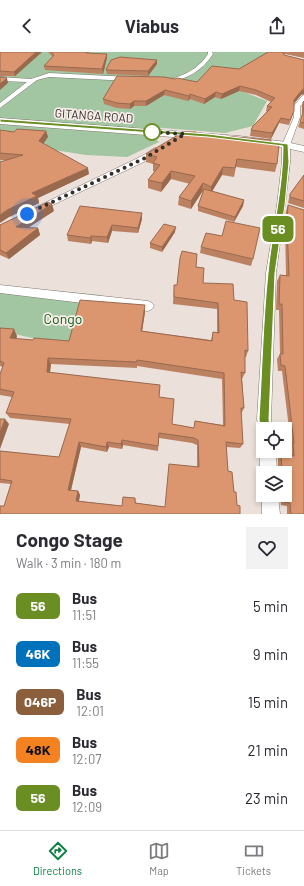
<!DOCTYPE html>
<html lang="en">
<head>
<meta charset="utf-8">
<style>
	:root { --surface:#fff; --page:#f2f2f3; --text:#2b2b33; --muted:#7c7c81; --line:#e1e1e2; --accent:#0b8043 }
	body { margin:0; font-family:Barlow,sans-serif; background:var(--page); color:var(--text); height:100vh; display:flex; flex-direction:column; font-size:15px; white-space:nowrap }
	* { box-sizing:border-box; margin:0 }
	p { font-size:13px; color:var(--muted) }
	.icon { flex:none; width:22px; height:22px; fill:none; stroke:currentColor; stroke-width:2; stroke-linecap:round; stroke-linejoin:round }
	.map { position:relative; height:462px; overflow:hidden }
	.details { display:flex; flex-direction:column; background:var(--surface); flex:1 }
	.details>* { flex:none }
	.badge { padding:0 8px; border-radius:6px; font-size:14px; line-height:26px }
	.buttons { position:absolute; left:256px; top:370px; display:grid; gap:8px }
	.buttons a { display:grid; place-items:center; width:36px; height:36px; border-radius:0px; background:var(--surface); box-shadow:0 2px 6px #0003; font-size:20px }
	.you { position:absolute; width:20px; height:20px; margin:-10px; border:3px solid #fff; border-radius:50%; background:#1a73e8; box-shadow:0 0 0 6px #1a73e833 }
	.map>.badge { position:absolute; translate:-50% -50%; box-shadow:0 0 0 2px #fff }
	.round { display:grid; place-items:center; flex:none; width:42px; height:42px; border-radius:0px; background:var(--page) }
	.overview { display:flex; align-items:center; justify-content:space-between; height:68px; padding:0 16px }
	h1 { font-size:19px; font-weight:700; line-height:30px }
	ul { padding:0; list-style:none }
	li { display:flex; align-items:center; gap:12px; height:48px; padding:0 16px }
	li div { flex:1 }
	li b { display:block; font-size:15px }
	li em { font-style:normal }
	li .badge { min-width:44px; font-weight:700; text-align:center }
	header { display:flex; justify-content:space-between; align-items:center; height:52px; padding:0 16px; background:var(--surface); font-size:18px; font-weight:700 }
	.tab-bar { display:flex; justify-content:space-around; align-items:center; height:56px; border-top:1px solid var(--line); background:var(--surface); font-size:11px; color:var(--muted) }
	.tab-bar a { display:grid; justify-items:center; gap:2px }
	.tab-bar .current { color:var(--accent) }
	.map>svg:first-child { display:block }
	.green { fill:#a2c6a1 }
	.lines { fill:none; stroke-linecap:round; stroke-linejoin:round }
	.minor-casing { stroke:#807671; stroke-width:1 }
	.secondary-casing { stroke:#807671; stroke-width:1 }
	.minor { fill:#fff; fill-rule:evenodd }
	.secondary { fill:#fff; fill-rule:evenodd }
	.wall { fill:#bc8160; fill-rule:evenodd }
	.shaded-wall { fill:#99694e }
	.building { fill:#db9670; stroke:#99694e; fill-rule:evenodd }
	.line { fill:#6b8e23; stroke:#fff }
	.walk { stroke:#332f2d; stroke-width:4; stroke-dasharray:0 7.2 }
	.stop-dot { fill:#fff; stroke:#6b8e23; stroke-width:2 }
	.labels { text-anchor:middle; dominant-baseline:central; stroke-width:3.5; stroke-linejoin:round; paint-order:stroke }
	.far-street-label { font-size:12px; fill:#332f2d; stroke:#f8ede8 }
	.park-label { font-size:14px; fill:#0f5e16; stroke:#f8ede8 }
</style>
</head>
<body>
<header><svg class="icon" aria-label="back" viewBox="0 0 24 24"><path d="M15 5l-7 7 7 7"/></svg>Viabus<svg class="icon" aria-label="share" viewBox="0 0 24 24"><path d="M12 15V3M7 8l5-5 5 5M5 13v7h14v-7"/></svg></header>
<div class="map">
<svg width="304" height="462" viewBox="0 0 304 462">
	<rect width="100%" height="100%" fill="#ebe0da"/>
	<g class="green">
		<path d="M0,0H270L226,33L267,49L253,74L225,81L151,75L152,84L159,90L127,105L86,103L35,95L0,109Z"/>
		<path d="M0,234L101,243L79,296L0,279Z"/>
	</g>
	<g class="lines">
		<defs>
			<g id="minor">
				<path d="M208,0H212L213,2C202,19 187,27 167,31L164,29C168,27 172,27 177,25C190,21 201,13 208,2Z"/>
				<path d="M49,21L130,25L133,27L130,29L49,25L37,28L0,56V51L27,30L0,29V25L31,27Z"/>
				<path d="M304,43V51L300,54V65L290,93V110L285,153L276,221L271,367L272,377H263V384L260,382L257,367L266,221L277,153L282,110V93L294,65V54L302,44Z"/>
				<path d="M155,96H161L162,98L148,108L40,159H34L32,157L142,104Z"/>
				<path d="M0,233L148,249L152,251L154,254L152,257L148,259L0,241Z"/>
				<path d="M263,393V399H276L277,421H263V426C259,417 258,402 263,393Z"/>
				<path d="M263,440V443H278L280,462H262V443Z"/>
			</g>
			<path id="secondary" d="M0,66L239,84L286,90L304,94V100L286,96L239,90L0,72Z"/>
		</defs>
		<use href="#minor" class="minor-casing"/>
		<use href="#secondary" class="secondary-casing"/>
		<use href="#minor" class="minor"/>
		<use href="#secondary" class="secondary"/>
	</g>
	<g class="wall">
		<path d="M0,0H42L15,24H0Z"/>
		<path d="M48,0H89V1L107,6L103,22L45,18L44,14L53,5Z"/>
		<path d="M268,0H304V6L285,2L284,3L301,43L294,51L292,65L289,73L279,71L271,87L250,84L251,78L267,59H266L267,54L271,50L256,43L239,39L221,47L215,45L204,52L190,47L188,49L164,43L146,54H134L130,57L117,56L104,52L103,47L175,27L197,30L239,17Z"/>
		<path d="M157,8V12L148,24L107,22L106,18Z"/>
		<path d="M304,49V77L298,75L302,64V55L303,50Z"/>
		<path d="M0,78L14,80L46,79L48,85L43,92L89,122L38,146L39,151L9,165L7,108H0Z"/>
		<path d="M196,83L226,86V84L271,92L277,112L275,120L236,115L234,125L222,123L212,139L244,148L243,154L234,170L198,159V154L203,140H202L191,157L178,153L179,145L190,132L171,127L161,140L148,136V128L155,120L153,119V112L146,110V102Z"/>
		<path d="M304,123V156L288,151L290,142Z"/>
		<path d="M288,153L304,462H287V454L281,453L280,443H285V421H276L278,418V406L281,402L290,403V395L291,393L282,319H278L277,307L280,302L279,258H276L277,229L280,223L286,224L285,175L286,159Z"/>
		<path d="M54,159L28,176H38L40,183L9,207L0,203V173Z"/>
		<path d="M142,161V167L138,181L112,179L108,191L92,189L91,192L68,189L67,183Z"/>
		<path d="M175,180L162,200L150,196V191Z"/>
		<path d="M201,195L253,207L251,214L200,201Z"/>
		<path d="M196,215L203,231L234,248L248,299L246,305H245V321L242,327L244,356L241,362L243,392L240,396L226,395L228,419L234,440L237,453L240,462L4,454L11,432L0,431V399L59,405L70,372L10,366L6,361L12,345L0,343V322L3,315L0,314V276L17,284L16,287L33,288L69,289L145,260L142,279L211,288L213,280L217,281V257L173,252L174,233H177ZM51,312L137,316V314L222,327L223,373L195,369L194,376L172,372L159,345L160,333L50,321ZM159,386L192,391L197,393V415L165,455L136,451L135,446L122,454L79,449L80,443L78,439L71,438L81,395L107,400L109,395L122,397L123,393L158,399Z"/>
	</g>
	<g class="shaded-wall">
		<path d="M36,0H42L15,24L14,20Z"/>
		<path d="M107,2V6L103,22L102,17Z"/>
		<path d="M157,8V12L148,24V19Z"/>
		<path d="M7,26L8,31L0,38V32Z"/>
		<path d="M240,34L239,39L221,47L222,42Z"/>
		<path d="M304,37V42L301,43L293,53L294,48L302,38Z"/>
		<path d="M165,38L164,43L146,54V49Z"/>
		<path d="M216,40L215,45L204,52L205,47Z"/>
		<path d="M190,42V47L188,49L189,44Z"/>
		<path d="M134,49V54L130,57V52Z"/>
		<path d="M281,66L279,71L271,87L272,81Z"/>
		<path d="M46,79L48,85L40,96L39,89Z"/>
		<path d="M223,115L222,123L210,143L211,135Z"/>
		<path d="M88,116L89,122L38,146L39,151L9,165L0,171V163L32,141Z"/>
		<path d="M171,119V127L161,140L162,131Z"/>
		<path d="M203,131L202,140L191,157V149Z"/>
		<path d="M244,148L243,154L234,170L235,165Z"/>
		<path d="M52,152L54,159L18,182L16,175Z"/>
		<path d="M142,161V167L138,181V176Z"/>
		<path d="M112,173V179L108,191L107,185Z"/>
		<path d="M176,175L175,180L162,200V195Z"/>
		<path d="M38,176L40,183L9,207L6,201Z"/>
		<path d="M91,184L92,189L91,192L90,186Z"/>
		<path d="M145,253V260L141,286V279Z"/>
		<path d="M14,277L17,284L14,293L10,286Z"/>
		<path d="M48,306L51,312L49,326L47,320Z"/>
		<path d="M5,367L9,372L0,397V381Z"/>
		<path d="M122,388L123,393L122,397L121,392Z"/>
		<path d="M79,390L81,395L70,442L68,438Z"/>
		<path d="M107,390L109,395L107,400L106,395Z"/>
		<path d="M78,439L80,443L78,453L76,449Z"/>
	</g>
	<g class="building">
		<path d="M0,0H36L14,20L0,19Z"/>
		<path d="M51,0H87L86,1L107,2L102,17L44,14L54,3Z"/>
		<path d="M268,0H283L284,3L304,8V37L302,38L294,48V59L290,68L281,66L272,81L251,78L253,74L272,55L267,54L275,46L256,38L240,34L222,42L216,40L205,47L190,42L189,44L165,38L146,49H134L130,52L117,51L103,47L117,24L164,25L175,27L177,26L197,30L212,14L239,17Z"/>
		<path d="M120,5L157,8L148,19L106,18L111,8Z"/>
		<path d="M0,25L7,26L0,32Z"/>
		<path d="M304,49V71L300,70L303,60V50Z"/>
		<path d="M17,77L46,79L39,89L88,116L32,141L37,144L7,158L0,163V110L23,103L0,101V78L14,80Z"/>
		<path d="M183,80H196V83L227,86L226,84L271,88V92L279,93L277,112L237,107L235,116L223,115L211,135L203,131L191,149L179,145L195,124L171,119L162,131L148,128L160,113L153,111L157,105L146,102Z"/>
		<path d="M304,123V149L290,145V142Z"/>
		<path d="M204,137L244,148L235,165L198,154Z"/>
		<path d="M48,150L52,152L16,175L38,176L6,201L0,198V173Z"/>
		<path d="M288,153L304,158V462H291L290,451L284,450L283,443H285V421H278V419L282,417L281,402L294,404L293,391H294L285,314L281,313L280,302H283L282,252H279L280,223L289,224L287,169Z"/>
		<path d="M80,154L142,161L138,176L112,173L107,185L91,184L90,186L67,183Z"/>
		<path d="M226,169L260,176L253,207L201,195L206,181L222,184Z"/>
		<path d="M164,172L176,175L162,195L150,191Z"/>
		<path d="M182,199L197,202L196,215L204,216L203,231L233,232L234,248L247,250L248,299L245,298V321L241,320L244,356H241L243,392L226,390L228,419L232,420L234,440H236L237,453L240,454V462H0V454H4L12,429L0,427V399L59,405L71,367L6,361L14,340L0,337V322L4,311L0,309V276L14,277L10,286L33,288L34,286L69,289L80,248L145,253L141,279L212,289L213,280L219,281L218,251L174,245V233H177L180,206ZM48,306L136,310L137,308L224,321L225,374L195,369L194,376L172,372L174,347L159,345L160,333L47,320ZM159,381L194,386L198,388L199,415L169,412L165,455L135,451V446L123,445L122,454L76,449L78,439L68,438L79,390L106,395L107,390L121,392L122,388L158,394Z"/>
		<path d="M0,367H5L0,381Z"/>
	</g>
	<path class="line" d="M0,67L208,82L288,92L289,110L285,153L275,221L269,367L270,377L269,381L265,382L261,381L259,367C262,319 263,269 268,221C272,179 283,137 283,94L208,85L0,70Z"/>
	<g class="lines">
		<path class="walk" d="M27,162L145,106L185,82L152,80"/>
	</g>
	<circle class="stop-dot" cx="152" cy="80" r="8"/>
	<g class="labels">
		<g class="far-street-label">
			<text transform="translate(94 63) rotate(4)">GITANGA ROAD</text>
		</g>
		<g class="park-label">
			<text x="63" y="266">Congo</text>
		</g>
	</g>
</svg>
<div class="buttons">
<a><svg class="icon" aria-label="locate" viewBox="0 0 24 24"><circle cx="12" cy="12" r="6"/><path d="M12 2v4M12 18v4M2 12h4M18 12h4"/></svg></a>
<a><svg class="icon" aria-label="layers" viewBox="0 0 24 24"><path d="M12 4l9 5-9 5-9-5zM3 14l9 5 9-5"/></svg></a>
</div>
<div class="you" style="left:27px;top:162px"></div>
<b class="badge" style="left:278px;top:177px;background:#6b8e23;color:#fff">56</b>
</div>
<section class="details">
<div class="overview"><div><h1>Congo Stage</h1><p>Walk · 3 min · 180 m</p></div><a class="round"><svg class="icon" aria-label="heart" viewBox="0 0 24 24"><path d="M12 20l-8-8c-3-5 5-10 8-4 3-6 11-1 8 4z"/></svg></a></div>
<ul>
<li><span class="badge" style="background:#6b8e23;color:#fff">56</span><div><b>Bus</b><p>11:51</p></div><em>5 min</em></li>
<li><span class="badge" style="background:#0072bc;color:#fff">46K</span><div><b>Bus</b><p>11:55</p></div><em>9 min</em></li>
<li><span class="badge" style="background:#8b5e3c;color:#fff">046P</span><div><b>Bus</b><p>12:01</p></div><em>15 min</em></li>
<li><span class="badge" style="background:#f58220;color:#111">48K</span><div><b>Bus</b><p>12:07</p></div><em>21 min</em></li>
<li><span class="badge" style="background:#6b8e23;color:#fff">56</span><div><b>Bus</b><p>12:09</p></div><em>23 min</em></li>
</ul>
</section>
<nav class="tab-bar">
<a class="current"><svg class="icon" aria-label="directions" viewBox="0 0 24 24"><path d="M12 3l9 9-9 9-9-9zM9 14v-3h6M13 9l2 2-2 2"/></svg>Directions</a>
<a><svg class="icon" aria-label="map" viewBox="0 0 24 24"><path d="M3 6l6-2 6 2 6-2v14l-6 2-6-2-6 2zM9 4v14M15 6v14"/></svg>Map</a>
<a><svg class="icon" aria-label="tickets" viewBox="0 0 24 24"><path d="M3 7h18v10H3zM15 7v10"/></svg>Tickets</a>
</nav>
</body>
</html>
